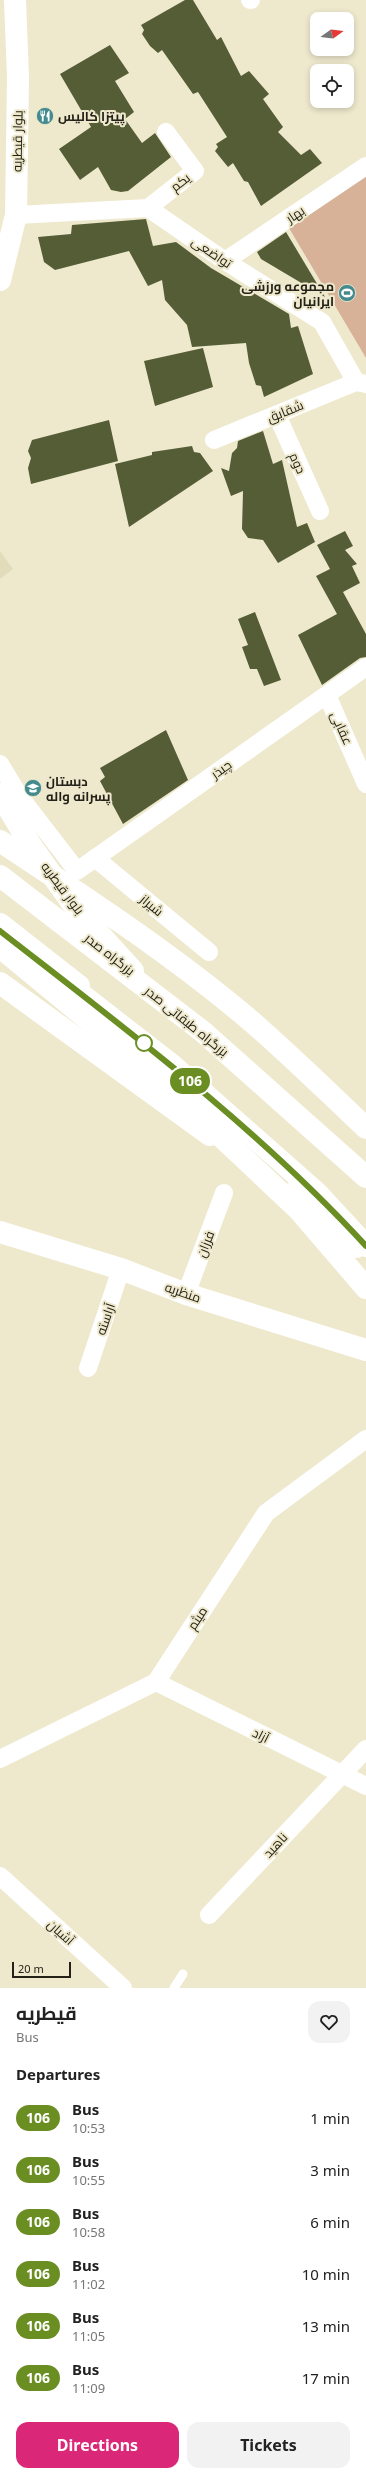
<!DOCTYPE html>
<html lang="en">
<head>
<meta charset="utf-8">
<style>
	:root { --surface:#fff; --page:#f2f2f2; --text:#222; --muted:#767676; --accent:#db2777 }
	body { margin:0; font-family:"Noto Sans",Cairo,sans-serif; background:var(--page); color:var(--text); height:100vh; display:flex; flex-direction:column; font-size:15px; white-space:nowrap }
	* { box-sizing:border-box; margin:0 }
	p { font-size:13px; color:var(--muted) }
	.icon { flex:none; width:22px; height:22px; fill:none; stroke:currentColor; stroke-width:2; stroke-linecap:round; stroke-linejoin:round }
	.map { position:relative; height:1988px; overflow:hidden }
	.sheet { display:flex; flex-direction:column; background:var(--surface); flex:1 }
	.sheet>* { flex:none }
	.badge { padding:0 8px; border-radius:13px; font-size:14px; line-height:26px }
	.needle { width:26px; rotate:75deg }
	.buttons { position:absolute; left:310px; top:12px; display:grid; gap:8px }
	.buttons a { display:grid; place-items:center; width:44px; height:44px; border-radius:8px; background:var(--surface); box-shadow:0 2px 6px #0003; font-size:20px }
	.scale { position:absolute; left:12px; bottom:10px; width:59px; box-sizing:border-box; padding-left:4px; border:2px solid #242218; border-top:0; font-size:11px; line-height:14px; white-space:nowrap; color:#242218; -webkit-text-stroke:3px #eee9cd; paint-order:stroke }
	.map>.badge { position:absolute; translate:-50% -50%; box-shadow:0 0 0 2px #fff }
	h2 { padding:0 16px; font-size:15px; line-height:36px }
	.round { display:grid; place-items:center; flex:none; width:42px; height:42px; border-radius:12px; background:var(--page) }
	.overview { display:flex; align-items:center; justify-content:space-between; height:68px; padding:0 16px }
	h1 { font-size:19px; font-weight:700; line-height:30px }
	.action { display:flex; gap:8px; margin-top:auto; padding:8px 16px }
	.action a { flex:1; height:46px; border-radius:12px; background:var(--accent); color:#fff; font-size:16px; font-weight:700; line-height:46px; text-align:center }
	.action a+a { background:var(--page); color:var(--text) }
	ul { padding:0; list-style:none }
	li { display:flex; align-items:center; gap:12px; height:52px; padding:0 16px }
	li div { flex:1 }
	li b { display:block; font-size:15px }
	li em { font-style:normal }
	li .badge { min-width:44px; font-weight:700; text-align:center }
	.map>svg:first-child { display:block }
	.built { fill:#e3dcba }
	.green { fill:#d7b298 }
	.building { fill:#555d36 }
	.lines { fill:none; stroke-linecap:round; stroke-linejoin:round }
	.lane { stroke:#fff; stroke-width:9 }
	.street { stroke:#fff; stroke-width:18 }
	.secondary { stroke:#fff; stroke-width:22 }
	.primary { stroke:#fff; stroke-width:22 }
	.highway { stroke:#fff; stroke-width:22 }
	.line-casing { stroke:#fff; stroke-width:9 }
	.line { stroke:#6b8e23; stroke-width:6 }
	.stop-dot { fill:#fff; stroke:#6b8e23; stroke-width:2 }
	.labels { text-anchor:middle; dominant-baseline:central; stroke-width:4; stroke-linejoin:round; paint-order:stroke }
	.poi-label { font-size:13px; font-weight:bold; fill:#242218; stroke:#eee9cd; text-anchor:start }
	.street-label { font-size:13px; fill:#242218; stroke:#eee9cd }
</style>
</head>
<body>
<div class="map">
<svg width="366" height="1988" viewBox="0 0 366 1988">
	<rect width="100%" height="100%" fill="#eee9cd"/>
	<path class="built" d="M0,551L13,569L0,579Z"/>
	<path class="green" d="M366,176V358L289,228Z"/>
	<g class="building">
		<path d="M185,0H193L217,40L221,37L241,76L249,71L269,94L263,99L283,127L278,132L301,155L310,149L322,163L261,206L248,182L244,181L233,163L228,167L215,151L218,147L216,144L227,137L198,92L193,94L162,50L158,53L150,46L142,34L144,30L141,25Z"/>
		<path d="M110,45L129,73L115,81L134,112L125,119L142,143L155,133L171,157L128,191L121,192L111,190L98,167L80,180L59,149L91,127L60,74Z"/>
		<path d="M146,219L153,246L176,242L211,268L289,314L291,328L298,326L313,374L264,397L261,386L256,385L249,363L246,343L192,347L187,325L165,300L162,280L148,286L129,251L55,270L44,262L38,237L71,234L72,225Z"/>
		<path d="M286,232L325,297L261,259L257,252Z"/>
		<path d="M203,348L213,387L155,406L144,361Z"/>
		<path d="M109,420L118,461L31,484L28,468L31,458L28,451L32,440Z"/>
		<path d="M263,431L273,464L282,460L297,527L307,523L315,542L278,563L263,540L248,538L242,529L243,491L231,496L221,468L229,471L232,453L237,448L238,441Z"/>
		<path d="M192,446L194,452L200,453L213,471L129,527L115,464L152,455V452Z"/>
		<path d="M345,531L353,546L345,550L357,564L352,566L360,583L343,592L366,634V657L360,658L322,685L298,635L337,614L316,576L330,569L317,545Z"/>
		<path d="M255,612L281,680L264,686L257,669H250L242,647L248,645L238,619Z"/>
		<path d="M166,730L188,780L123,824L100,781L105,777L100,768Z"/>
	</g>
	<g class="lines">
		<path class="lane" d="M174,1988L183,1974"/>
		<g class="street">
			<path d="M250,0H251"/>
			<path d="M148,208L195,171L166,132"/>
			<path d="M16,215L148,208L225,261L322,322L356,382L366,384"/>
			<path d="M225,261L366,166"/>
			<path d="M277,415L320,511"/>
			<path d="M214,440L356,382"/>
			<path d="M327,695L366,784"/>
			<path d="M0,764L20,797L77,871L366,667"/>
			<path d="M95,858L209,952"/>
			<path d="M186,1294L224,1193"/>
			<path d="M88,1368L121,1269"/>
			<path d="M156,1682L366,1786"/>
			<path d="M0,1759L156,1682L266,1513L366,1439"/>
			<path d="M0,1876L123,1988"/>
			<path d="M209,1915L366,1749"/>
		</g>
		<path class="secondary" d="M0,1232L121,1269L186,1294L366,1350"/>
		<g class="primary">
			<path d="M0,280L16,215L18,77L15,0"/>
			<path d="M0,794L30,844L74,906L133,971"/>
			<path d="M0,983L210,1135"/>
			<path d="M291,1194L324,1219L356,1247"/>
		</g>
		<g class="highway">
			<path d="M0,841C86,898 172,954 251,1021C290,1055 328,1092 366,1128"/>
			<path d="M0,876L202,1031L366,1177"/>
			<path d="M0,924L79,986"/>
			<path d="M0,947L160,1079L299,1210L366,1288"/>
			<path d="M64,981L172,1065L317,1193L366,1246"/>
		</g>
	</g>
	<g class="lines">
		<defs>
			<path id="line" d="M0,931C127,1030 257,1127 366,1246"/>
		</defs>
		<use href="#line" class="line-casing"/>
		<use href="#line" class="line"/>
	</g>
	<defs>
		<symbol id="restaurant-disc" viewBox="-11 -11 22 22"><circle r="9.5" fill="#438b8d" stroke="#eee9cd"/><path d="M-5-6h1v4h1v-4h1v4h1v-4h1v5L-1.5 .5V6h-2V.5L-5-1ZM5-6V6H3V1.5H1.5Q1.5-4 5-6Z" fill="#fff"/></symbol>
		<symbol id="stadium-disc" viewBox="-11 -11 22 22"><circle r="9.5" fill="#438b8d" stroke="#eee9cd"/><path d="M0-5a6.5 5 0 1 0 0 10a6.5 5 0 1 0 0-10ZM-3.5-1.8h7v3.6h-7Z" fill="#fff"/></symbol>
		<symbol id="school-disc" viewBox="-11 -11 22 22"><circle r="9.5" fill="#438b8d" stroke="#eee9cd"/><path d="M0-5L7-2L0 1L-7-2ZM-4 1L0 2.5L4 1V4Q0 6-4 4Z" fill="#fff"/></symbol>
	</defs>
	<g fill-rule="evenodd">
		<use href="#restaurant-disc" x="35" y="106" width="20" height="20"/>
		<use href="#stadium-disc" x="337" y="283" width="20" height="20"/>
		<use href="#school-disc" x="23" y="778" width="20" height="20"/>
	</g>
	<circle class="stop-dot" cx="144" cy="1043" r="8"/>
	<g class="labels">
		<g class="poi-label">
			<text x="58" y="116">پیتزا کالیس</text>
			<text x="334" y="286" text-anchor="end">مجموعه ورزشی<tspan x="334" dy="15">ایرانیان</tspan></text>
			<text x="46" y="781">دبستان<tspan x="46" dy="15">پسرانه واله</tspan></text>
		</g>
		<g class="street-label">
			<text transform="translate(17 141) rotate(-89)">بلوار قیطریه</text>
			<text transform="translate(180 182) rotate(-38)">یکم</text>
			<text transform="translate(295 214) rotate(-34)">بهار</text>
			<text transform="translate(212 252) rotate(34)">تواضعی</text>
			<text transform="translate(285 411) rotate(-22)">شقایق</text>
			<text transform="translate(298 463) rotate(66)">دوم</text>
			<text transform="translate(342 728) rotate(66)">عقابی</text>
			<text transform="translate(221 769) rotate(-35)">چیذر</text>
			<text transform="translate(63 888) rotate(53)">بلوار قیطریه</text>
			<text transform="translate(152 905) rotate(40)">شیراز</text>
			<text transform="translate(110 954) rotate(38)">بزرگراه صدر</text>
			<text transform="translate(187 1021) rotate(39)">بزرگراه طبقاتی صدر</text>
			<text transform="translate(205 1244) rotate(-69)">فرزان</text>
			<text transform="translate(183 1292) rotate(19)">منظریه</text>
			<text transform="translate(105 1319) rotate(-71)">آراسته</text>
			<text transform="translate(197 1618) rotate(-57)">میثم</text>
			<text transform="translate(261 1735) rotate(27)">آزاد</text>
			<text transform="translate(275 1845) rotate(-47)">ناهید</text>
			<text transform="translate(61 1932) rotate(42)">آشیان</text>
		</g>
	</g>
</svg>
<div class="buttons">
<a><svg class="needle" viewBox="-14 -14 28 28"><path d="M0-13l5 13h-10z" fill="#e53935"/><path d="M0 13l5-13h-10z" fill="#767676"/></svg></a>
<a><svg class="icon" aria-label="locate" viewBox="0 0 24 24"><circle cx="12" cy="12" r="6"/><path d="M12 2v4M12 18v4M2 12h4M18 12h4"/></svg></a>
</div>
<div class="scale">20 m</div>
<b class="badge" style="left:190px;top:1081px;background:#6b8e23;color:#fff">106</b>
</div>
<section class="sheet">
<div class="overview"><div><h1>قیطریه</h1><p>Bus</p></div><a class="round"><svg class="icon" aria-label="heart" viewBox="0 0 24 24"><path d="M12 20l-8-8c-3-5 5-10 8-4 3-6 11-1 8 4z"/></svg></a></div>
<h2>Departures</h2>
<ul>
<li><span class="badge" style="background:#6b8e23;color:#fff">106</span><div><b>Bus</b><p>10:53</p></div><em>1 min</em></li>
<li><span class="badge" style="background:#6b8e23;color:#fff">106</span><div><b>Bus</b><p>10:55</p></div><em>3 min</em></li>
<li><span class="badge" style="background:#6b8e23;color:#fff">106</span><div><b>Bus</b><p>10:58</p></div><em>6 min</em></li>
<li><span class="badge" style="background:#6b8e23;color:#fff">106</span><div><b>Bus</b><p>11:02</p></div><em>10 min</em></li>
<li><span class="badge" style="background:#6b8e23;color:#fff">106</span><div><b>Bus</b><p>11:05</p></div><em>13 min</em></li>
<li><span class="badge" style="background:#6b8e23;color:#fff">106</span><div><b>Bus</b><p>11:09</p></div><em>17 min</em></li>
</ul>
<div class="action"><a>Directions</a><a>Tickets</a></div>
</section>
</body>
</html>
